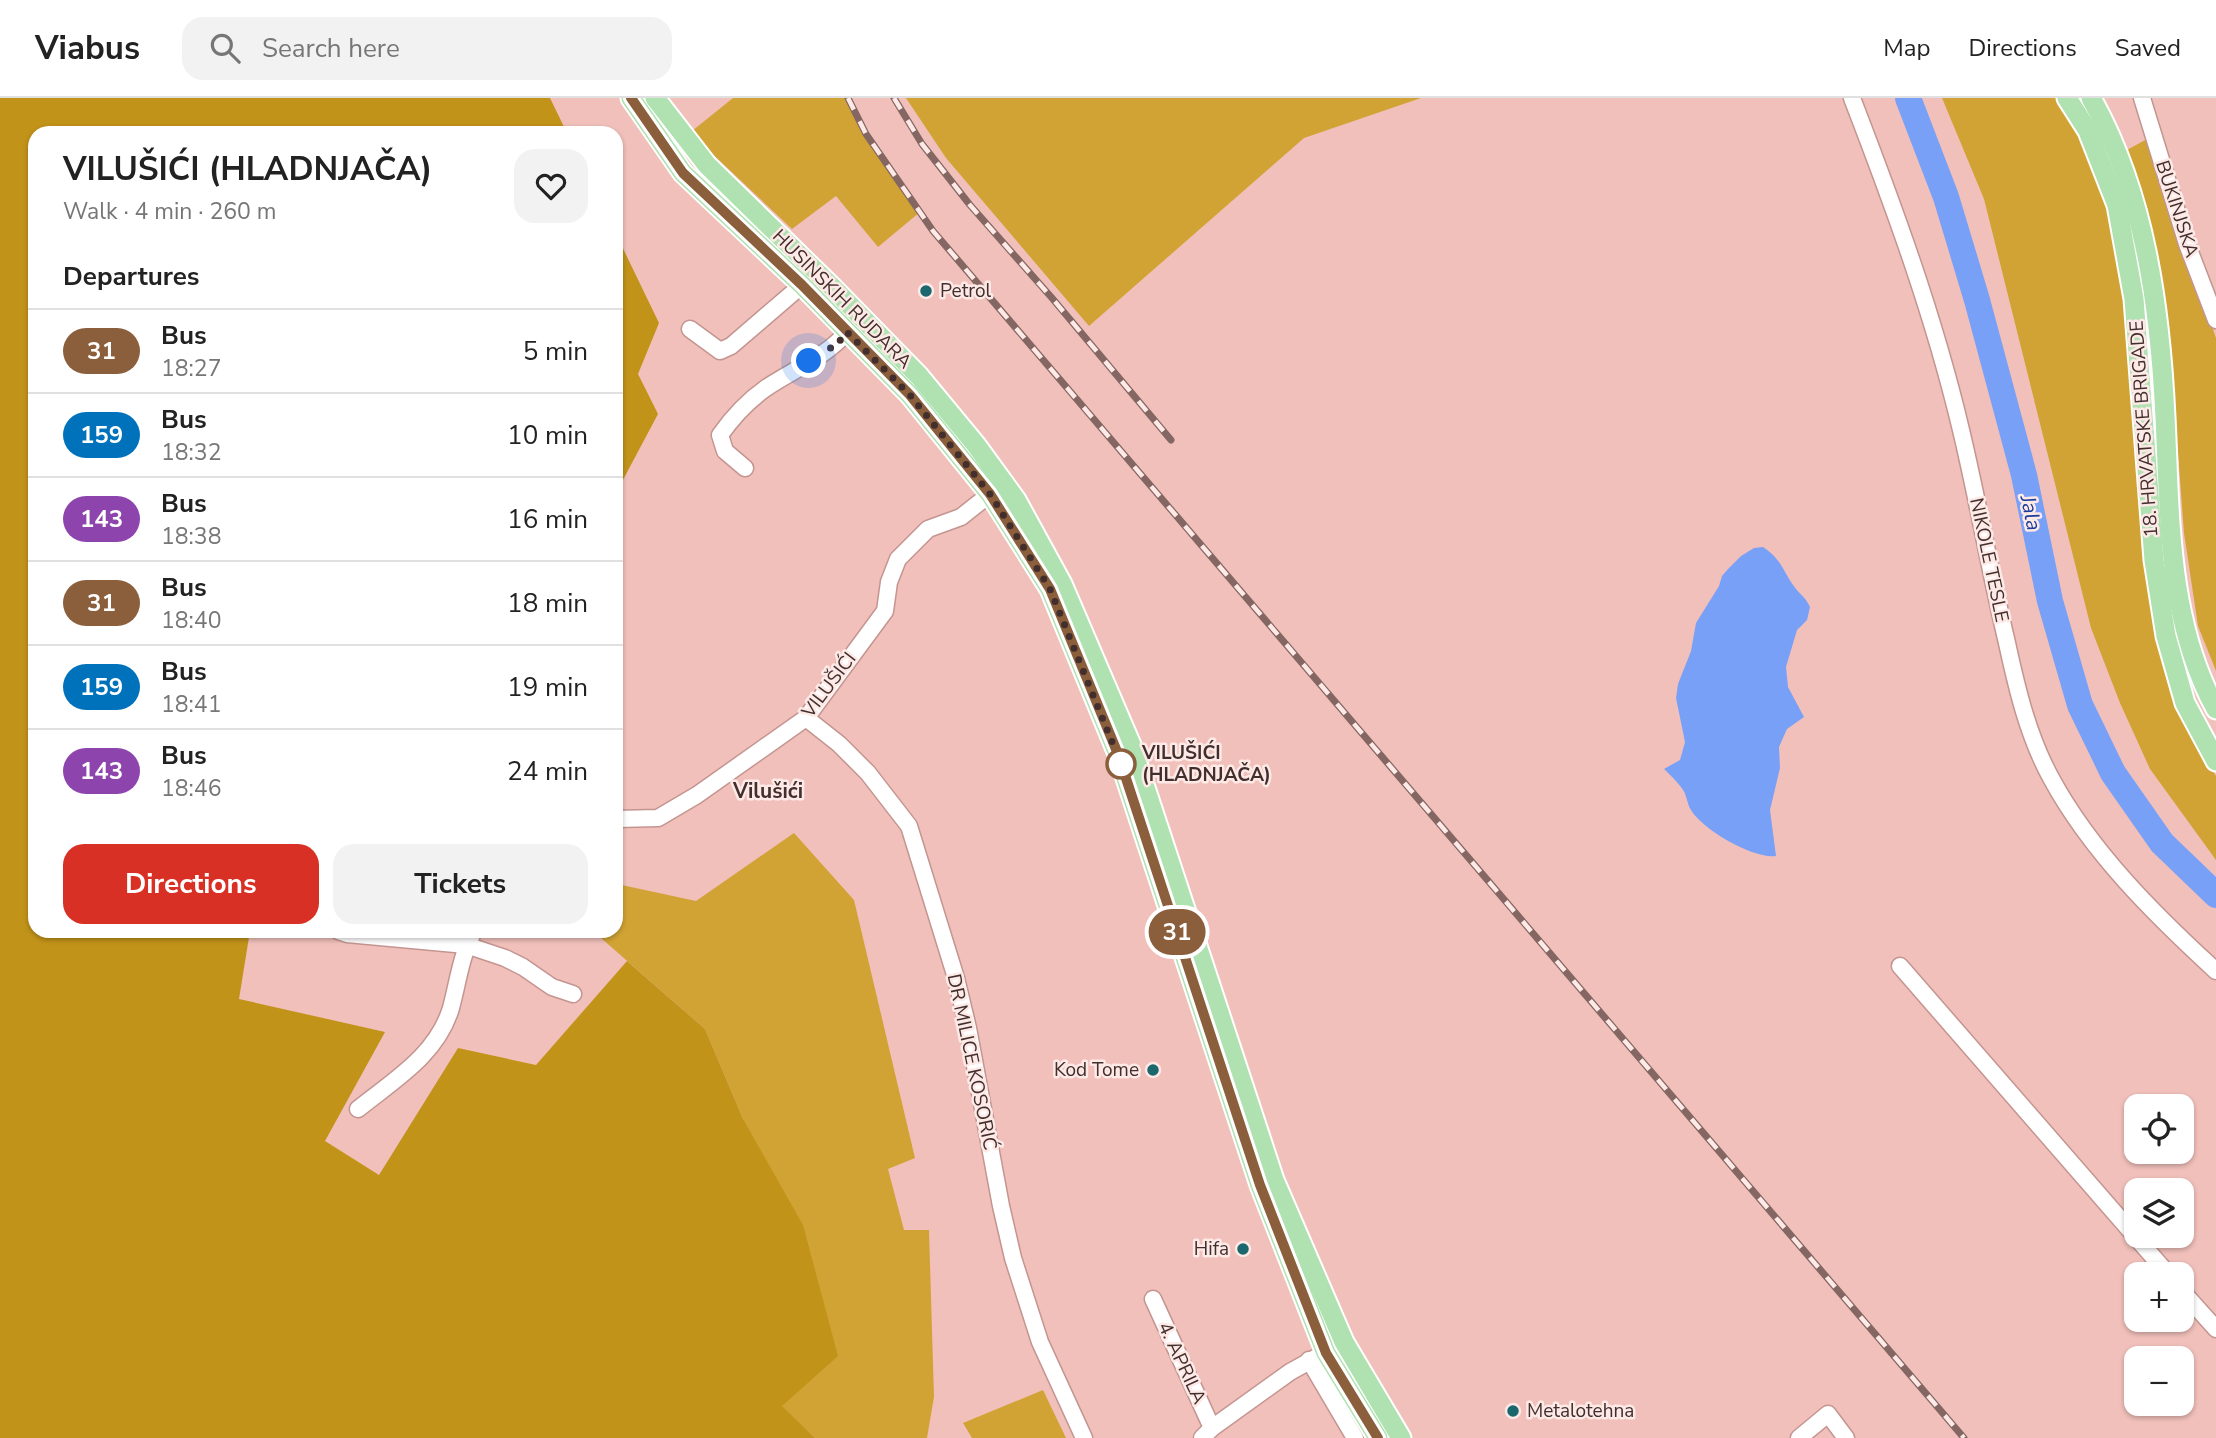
<!DOCTYPE html>
<html lang="en">
<head>
<meta charset="utf-8">
<style>
	:root { --surface:#fff; --page:#f2f2f2; --text:#222; --muted:#767676; --line:#e0e0e0; --accent:#d93025 }
	body { margin:0; font-family:"Nunito Sans",sans-serif; background:var(--page); color:var(--text); height:100vh; display:flex; flex-direction:column; font-size:26px; white-space:nowrap }
	* { box-sizing:border-box; margin:0 }
	p { font-size:23px; color:var(--muted) }
	.icon { flex:none; width:38px; height:38px; fill:none; stroke:currentColor; stroke-width:2; stroke-linecap:round; stroke-linejoin:round }
	.map { position:relative; flex:1; overflow:hidden }
	.side { position:absolute; left:28px; top:28px; width:595px; height:812px; display:flex; flex-direction:column; background:var(--surface); border-radius:21px; box-shadow:0 2px 5px #0004 }
	.side>* { flex:none }
	.badge { padding:0 14px; border-radius:23px; font-size:24px; line-height:46px }
	.controls { position:absolute; left:2124px; top:996px; display:grid; gap:14px }
	.controls a { display:grid; place-items:center; width:70px; height:70px; border-radius:14px; background:var(--surface); box-shadow:0 2px 5px #0004; font-size:35px }
	.you { position:absolute; width:35px; height:35px; margin:-18px; border:5px solid #fff; border-radius:50%; background:#1a73e8; box-shadow:0 0 0 10px #1a73e833 }
	.map>.badge { position:absolute; translate:-50% -50%; box-shadow:0 0 0 4px #fff }
	h2 { padding:0 35px; font-size:26px; line-height:63px }
	.round { display:grid; place-items:center; flex:none; width:74px; height:74px; border-radius:21px; background:var(--page) }
	.head { display:flex; align-items:center; justify-content:space-between; height:119px; padding:0 35px }
	h1 { font-size:33px; font-weight:700; line-height:52px }
	.primary-button { display:flex; gap:14px; margin-top:auto; padding:14px 35px }
	.primary-button a { flex:1; height:80px; border-radius:21px; background:var(--accent); color:#fff; font-size:28px; font-weight:700; line-height:80px; text-align:center }
	.primary-button a+a { background:var(--page); color:var(--text) }
	ul { padding:0; list-style:none }
	li { display:flex; align-items:center; gap:21px; height:84px; padding:0 35px; border-top:2px solid var(--line) }
	li div { flex:1 }
	li b { display:block; font-size:26px }
	li em { font-style:normal }
	li .badge { min-width:77px; font-weight:700; text-align:center }
	header { display:flex; align-items:center; gap:42px; box-sizing:border-box; height:98px; padding:0 35px; background:var(--surface); border-bottom:2px solid var(--line) }
	header strong { font-size:33px }
	nav { display:flex; gap:38px; margin-inline-start:auto; font-size:24px }
	.search { width:490px; height:63px; background:var(--page); display:flex; align-items:center; gap:18px; box-sizing:border-box; padding:0 24px; border-radius:21px; color:var(--muted); font-size:26px }
	.map>svg:first-child { display:block }
	.green { fill:#d1a334 }
	.forest { fill:#c29319 }
	.water { fill:#79a0f7 }
	.lines { fill:none; stroke-linecap:round; stroke-linejoin:round }
	.river { stroke:#79a0f7; stroke-width:26 }
	.minor-casing { stroke:#c49590; stroke-width:19 }
	.major-casing { stroke:#fff; stroke-width:23 }
	.minor { stroke:#fff; stroke-width:16 }
	.major { stroke:#b0e1b1; stroke-width:19 }
	.rail-casing { stroke:#846662; stroke-width:7 }
	.rail { stroke:#fde9e6; stroke-width:4.5; stroke-dasharray:13; stroke-linecap:butt }
	.line-casing { stroke:#fff; stroke-width:16 }
	.line { stroke:#8b5e3c; stroke-width:10 }
	.walk { stroke:#422f2d; stroke-width:7; stroke-dasharray:0 12.6 }
	.poi-dot { fill:#1a676e; stroke:#fde9e6; stroke-width:2.5 }
	.stop-dot { fill:#fff; stroke:#8b5e3c; stroke-width:3.5 }
	.labels { text-anchor:middle; dominant-baseline:central; stroke-width:5; stroke-linejoin:round; paint-order:stroke }
	.street-label { font-size:19px; fill:#422f2d; stroke:#fde9e6 }
	.poi-label { font-size:19px; fill:#422f2d; stroke:#fde9e6; text-anchor:start }
	.stop-label { font-size:19px; font-weight:bold; fill:#422f2d; stroke:#fde9e6; text-anchor:start }
	.water-label { font-size:21px; font-style:italic; fill:#193c9e; stroke:#fde9e6 }
	.neighbourhood-label { font-size:21px; font-weight:bold; fill:#422f2d; stroke:#fde9e6 }
</style>
</head>
<body>
<header>
<strong>Viabus</strong>
<div class="search"><svg class="icon" aria-label="search" viewBox="0 0 24 24"><circle cx="10" cy="10" r="6"/><path d="M15 15l6 6"/></svg>Search here</div>
<nav><a>Map</a><a>Directions</a><a>Saved</a></nav>
</header>
<div class="map">
<svg width="2216" height="1340" viewBox="0 0 2216 1340">
	<rect width="100%" height="100%" fill="#f1c0bb"/>
	<g class="green">
		<path d="M733,0H848L866,36L920,114L878,149L836,98L792,131L704,48L692,33Z"/>
		<path d="M906,0H1421L1304,40L1089,228L946,60Z"/>
		<path d="M1942,0H2058L2080,34L2109,103L2122,161L2151,509L2175,585L2206,663L2216,678V762L2150,671L2120,605L2091,530L1984,101Z"/>
		<path d="M2147,41L2216,240V573L2198,528L2184,435L2175,315L2162,218L2125,53Z"/>
		<path d="M794,735L854,802L915,1060L888,1071L904,1132H929L934,1299L927,1340H815L781,1308L743,1021L705,931L593,833H616L617,786L696,803Z"/>
		<path d="M1043,1292L1066,1340H972L963,1325Z"/>
	</g>
	<g class="forest">
		<path d="M0,0H550L567,35H35V833H250L239,901L385,934L325,1043L379,1077L458,950L536,967L627,863L705,931L743,1021L803,1127L838,1258L782,1308L815,1340H0Z"/>
		<path d="M616,136L659,225L638,276L658,316L616,395Z"/>
	</g>
	<path class="water" d="M1763,449C1782,461 1784,476 1796,491C1802,498 1806,500 1810,509L1807,522L1797,532L1786,569L1788,589L1804,619L1787,631L1779,649L1780,670L1770,712L1776,758C1753,761 1703,732 1691,712C1687,706 1687,698 1683,692C1678,684 1670,677 1664,671L1680,662L1685,644L1676,600L1678,586L1691,553L1696,525L1719,488L1722,478L1728,471L1741,458L1754,450Z"/>
	<g class="lines">
		<path class="river" d="M1908,0L1946,99L1977,202L2024,377L2050,503L2080,607L2113,675L2162,745L2216,797"/>
		<defs>
			<g id="minor">
				<path d="M1852,0C1894,109 1934,218 1961,332C1978,403 1990,474 2007,545C2017,591 2028,638 2051,680C2091,754 2155,817 2216,873"/>
				<path d="M2142,0L2187,146L2216,222"/>
				<path d="M690,231L720,253L731,248L802,187"/>
				<path d="M745,370L725,353L720,337C732,320 749,302 766,290C793,272 827,258 847,234"/>
				<path d="M806,620L839,646L868,675L909,728L956,880L968,930L1001,1108L1013,1160L1040,1244L1084,1340"/>
				<path d="M616,721L658,720L697,697L806,620L885,513L889,484L898,461L928,431L961,419L990,396"/>
				<path d="M338,833L347,836L466,847L505,860L523,869L552,889L573,896"/>
				<path d="M1900,868L2168,1176"/>
				<path d="M358,1011C394,982 437,957 451,910C458,884 461,857 474,833"/>
				<path d="M2182,1193L2216,1231"/>
				<path d="M1153,1201L1212,1330"/>
				<path d="M1309,1262L1355,1340"/>
				<path d="M1202,1340L1212,1330L1290,1274L1344,1244"/>
				<path d="M1799,1340L1828,1316L1846,1340"/>
			</g>
			<g id="major">
				<path d="M631,0L683,75L802,187L910,297L990,396L1050,491L1118,656L1260,1087L1326,1255L1378,1340"/>
				<path d="M655,0L707,67L832,189L919,278L976,347L1016,402L1062,486L1131,647L1274,1082L1344,1244L1401,1340"/>
				<path d="M2067,0L2088,33L2117,107L2134,201L2154,462L2166,538L2185,605L2216,663"/>
				<path d="M2091,0C2145,96 2160,211 2165,319C2170,417 2167,522 2216,611"/>
			</g>
		</defs>
		<use href="#minor" class="minor-casing"/>
		<use href="#major" class="major-casing"/>
		<use href="#minor" class="minor"/>
		<use href="#major" class="major"/>
		<defs>
			<g id="rail">
				<path d="M848,0L866,36L933,133L1964,1340"/>
				<path d="M894,0L922,46L970,107L1052,200L1171,342"/>
			</g>
		</defs>
		<use href="#rail" class="rail-casing"/>
		<use href="#rail" class="rail"/>
	</g>
	<g class="lines">
		<defs>
			<path id="line" d="M631,0L683,75L802,187L910,297L990,396L1050,491L1118,656L1260,1087L1326,1255L1378,1340"/>
		</defs>
		<use href="#line" class="line-casing"/>
		<use href="#line" class="line"/>
		<path class="walk" d="M809,263L837,246L847,234L910,297L990,396L1050,491L1121,666"/>
	</g>
	<g class="poi-dot">
		<circle cx="926" cy="193" r="7"/>
		<circle cx="1153" cy="972" r="7"/>
		<circle cx="1243" cy="1151" r="7"/>
		<circle cx="1513" cy="1313" r="7"/>
	</g>
	<circle class="stop-dot" cx="1121" cy="666" r="14"/>
	<g class="labels">
		<g class="street-label">
			<text transform="translate(2177 111) rotate(72)">BUKINJSKA</text>
			<text transform="translate(842 201) rotate(45)">HUSINSKIH RUDARA</text>
			<text transform="translate(2144 331) rotate(-94)">18. HRVATSKE BRIGADE</text>
			<text transform="translate(1989 462) rotate(78)">NIKOLE TESLE</text>
			<text transform="translate(829 587) rotate(-53)">VILUŠIĆI</text>
			<text transform="translate(972 964) rotate(78)">DR MILICE KOSORIĆ</text>
			<text transform="translate(1182 1265) rotate(65)">4. APRILA</text>
		</g>
		<g class="poi-label">
			<text x="940" y="193">Petrol</text>
			<text x="1139" y="972" text-anchor="end">Kod Tome</text>
			<text x="1229" y="1151" text-anchor="end">Hifa</text>
			<text x="1527" y="1313">Metalotehna</text>
		</g>
		<g class="stop-label">
			<text x="1142" y="655">VILUŠIĆI<tspan x="1142" dy="22">(HLADNJAČA)</tspan></text>
		</g>
		<g class="water-label">
			<text transform="translate(2031 415) rotate(78)">Jala</text>
		</g>
		<g class="neighbourhood-label">
			<text x="768" y="693">Vilušići</text>
		</g>
	</g>
</svg>
<div class="controls">
<a><svg class="icon" aria-label="locate" viewBox="0 0 24 24"><circle cx="12" cy="12" r="6"/><path d="M12 2v4M12 18v4M2 12h4M18 12h4"/></svg></a>
<a><svg class="icon" aria-label="layers" viewBox="0 0 24 24"><path d="M12 4l9 5-9 5-9-5zM3 14l9 5 9-5"/></svg></a>
<a>+</a>
<a>−</a>
</div>
<div class="you" style="left:809px;top:263px"></div>
<b class="badge" style="left:1177px;top:834px;background:#8b5e3c;color:#fff">31</b>
<section class="side">
<div class="head"><div><h1>VILUŠIĆI (HLADNJAČA)</h1><p>Walk · 4 min · 260 m</p></div><a class="round"><svg class="icon" aria-label="heart" viewBox="0 0 24 24"><path d="M12 20l-8-8c-3-5 5-10 8-4 3-6 11-1 8 4z"/></svg></a></div>
<h2>Departures</h2>
<ul>
<li><span class="badge" style="background:#8b5e3c;color:#fff">31</span><div><b>Bus</b><p>18:27</p></div><em>5 min</em></li>
<li><span class="badge" style="background:#0072bc;color:#fff">159</span><div><b>Bus</b><p>18:32</p></div><em>10 min</em></li>
<li><span class="badge" style="background:#8e44ad;color:#fff">143</span><div><b>Bus</b><p>18:38</p></div><em>16 min</em></li>
<li><span class="badge" style="background:#8b5e3c;color:#fff">31</span><div><b>Bus</b><p>18:40</p></div><em>18 min</em></li>
<li><span class="badge" style="background:#0072bc;color:#fff">159</span><div><b>Bus</b><p>18:41</p></div><em>19 min</em></li>
<li><span class="badge" style="background:#8e44ad;color:#fff">143</span><div><b>Bus</b><p>18:46</p></div><em>24 min</em></li>
</ul>
<div class="primary-button"><a>Directions</a><a>Tickets</a></div>
</section>
</div>
</body>
</html>
